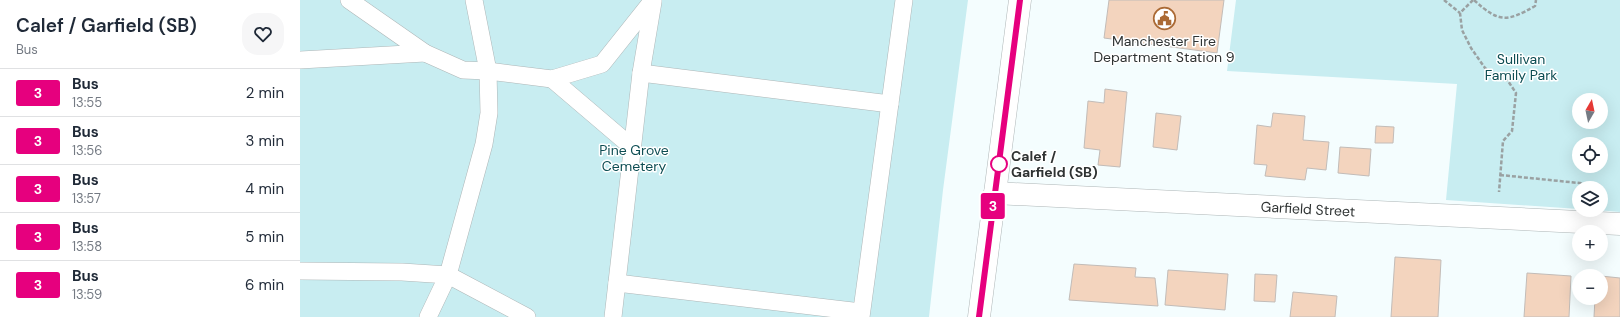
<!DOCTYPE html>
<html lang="en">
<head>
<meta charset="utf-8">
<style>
	:root { --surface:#fff; --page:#f6f6f7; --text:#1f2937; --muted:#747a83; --line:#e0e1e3 }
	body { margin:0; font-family:"DM Sans",sans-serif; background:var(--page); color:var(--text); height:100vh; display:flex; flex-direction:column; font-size:15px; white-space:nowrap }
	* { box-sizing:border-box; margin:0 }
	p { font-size:13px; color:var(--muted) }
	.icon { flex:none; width:22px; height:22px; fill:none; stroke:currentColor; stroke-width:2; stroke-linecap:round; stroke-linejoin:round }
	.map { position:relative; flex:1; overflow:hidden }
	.panel { display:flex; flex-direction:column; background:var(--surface); width:300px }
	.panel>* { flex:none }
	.badge { padding:0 8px; border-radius:3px; font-size:14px; line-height:26px }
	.needle { width:26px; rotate:9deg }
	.fabs { position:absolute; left:1272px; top:93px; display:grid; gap:8px }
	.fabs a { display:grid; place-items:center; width:36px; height:36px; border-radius:50%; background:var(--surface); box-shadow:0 4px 16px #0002; font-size:20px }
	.map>.badge { position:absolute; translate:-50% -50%; box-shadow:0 0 0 2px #fff }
	.round { display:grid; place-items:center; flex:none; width:42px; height:42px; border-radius:16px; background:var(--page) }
	.headline { display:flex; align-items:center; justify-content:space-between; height:68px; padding:0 16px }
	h1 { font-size:19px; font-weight:600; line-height:30px }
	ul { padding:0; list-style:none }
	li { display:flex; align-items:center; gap:12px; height:48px; padding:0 16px; border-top:1px solid var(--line) }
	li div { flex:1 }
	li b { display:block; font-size:15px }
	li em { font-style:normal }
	li .badge { min-width:44px; font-weight:700; text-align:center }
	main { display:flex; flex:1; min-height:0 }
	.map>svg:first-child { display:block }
	.green { fill:#c8edf1; fill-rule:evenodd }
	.building { fill:#f3d4be; stroke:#c2bcb8 }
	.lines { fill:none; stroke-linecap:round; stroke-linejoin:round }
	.service-casing { stroke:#aeb6b7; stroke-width:18 }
	.minor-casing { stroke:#aeb6b7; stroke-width:23 }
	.secondary-casing { stroke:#aeb6b7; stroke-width:23 }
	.path { stroke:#9aa1a2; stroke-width:2.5; stroke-dasharray:4 2; stroke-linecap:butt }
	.service { stroke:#fff; stroke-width:17 }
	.minor { stroke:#fff; stroke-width:22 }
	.secondary { stroke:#fff; stroke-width:22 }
	.line-casing { stroke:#fff; stroke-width:9 }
	.line { stroke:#e6007e; stroke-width:6 }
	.stop-dot { fill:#fff; stroke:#e6007e; stroke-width:2 }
	.labels { text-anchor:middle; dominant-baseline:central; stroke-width:3; stroke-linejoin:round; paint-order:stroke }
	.poi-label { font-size:14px; fill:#2f3333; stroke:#fff }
	.park-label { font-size:14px; fill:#0d4d53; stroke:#fff }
	.stop-label { font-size:14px; font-weight:bold; fill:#2f3333; stroke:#fff; text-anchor:start }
	.street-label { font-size:14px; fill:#2f3333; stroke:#fff }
</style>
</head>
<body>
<main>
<section class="panel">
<div class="headline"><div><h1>Calef / Garfield (SB)</h1><p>Bus</p></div><a class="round"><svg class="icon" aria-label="heart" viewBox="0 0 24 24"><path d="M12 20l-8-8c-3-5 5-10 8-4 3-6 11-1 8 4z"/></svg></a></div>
<ul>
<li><span class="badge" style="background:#e6007e;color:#fff">3</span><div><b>Bus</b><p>13:55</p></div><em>2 min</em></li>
<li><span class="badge" style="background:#e6007e;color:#fff">3</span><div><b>Bus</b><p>13:56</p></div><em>3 min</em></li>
<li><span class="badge" style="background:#e6007e;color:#fff">3</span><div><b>Bus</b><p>13:57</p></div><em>4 min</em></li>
<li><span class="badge" style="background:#e6007e;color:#fff">3</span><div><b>Bus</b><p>13:58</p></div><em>5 min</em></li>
<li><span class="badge" style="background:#e6007e;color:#fff">3</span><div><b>Bus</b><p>13:59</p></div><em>6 min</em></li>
</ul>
</section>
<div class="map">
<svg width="1320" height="317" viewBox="0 0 1320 317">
	<rect width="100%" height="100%" fill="#f4fdfe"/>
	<g class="green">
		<path d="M0,0H668L643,190L629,317H0Z"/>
		<path d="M936,0H1320V212L1297,210H1301V188H1279V209L1146,200L1157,84L927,71ZM1279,100H1301V122H1279ZM1279,144H1301V166H1279Z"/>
	</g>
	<g class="building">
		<path d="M809,0H924L917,53L804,38Z"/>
		<path d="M805,89L827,92L820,167L798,165L800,150L784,148L788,101L804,103Z"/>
		<path d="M856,113L881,116L877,150L853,147Z"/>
		<path d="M973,113L1005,116L1003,140L1029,142L1026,170L1007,168L1005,180L965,176L967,165L954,164L957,125L971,127Z"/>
		<path d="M1076,126L1094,127L1093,143H1075Z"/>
		<path d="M1040,147L1071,149L1069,176L1038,173Z"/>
		<path d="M1095,257L1141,260L1138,317H1091Z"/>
		<path d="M774,264L836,268L835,277L855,278L858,306L769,300Z"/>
		<path d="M868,270L928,274L925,310L865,305Z"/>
		<path d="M1227,273L1271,276L1269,317H1224Z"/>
		<path d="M955,274L977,275L975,302L954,301Z"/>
		<path d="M1301,276L1320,278V317H1294L1295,298H1301Z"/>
		<path d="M993,292L1037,296L1035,317H990Z"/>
	</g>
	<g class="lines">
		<defs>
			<g id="service">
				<path d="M49,0L125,53L163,70L188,71L252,79L302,64L353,0"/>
				<path d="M0,60L125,53"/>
				<path d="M341,73L590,104"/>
				<path d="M252,79L333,148"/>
				<path d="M0,271L102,272L148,275L227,317"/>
				<path d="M317,283L561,312"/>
				<path d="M128,317L148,275L184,144L189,113L188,71L174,0"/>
				<path d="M313,317L341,73L353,2"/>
				<path d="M561,317L604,0"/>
			</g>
			<path id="minor" d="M695,193L1320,224"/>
			<path id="secondary" d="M679,317L720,0"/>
		</defs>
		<use href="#service" class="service-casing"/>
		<use href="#minor" class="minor-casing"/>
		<use href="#secondary" class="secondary-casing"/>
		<g class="path">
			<path d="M1144,0L1160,13"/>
			<path d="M1173,0L1160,13L1162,30L1171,48L1185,68L1208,81L1216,93L1212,131L1203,141L1199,192"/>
			<path d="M1174,0C1199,23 1207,22 1235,6L1236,0"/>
			<path d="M1200,175L1299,185V188"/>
		</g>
		<use href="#service" class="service"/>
		<use href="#minor" class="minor"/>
		<use href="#secondary" class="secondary"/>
	</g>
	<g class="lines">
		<defs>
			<path id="line" d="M679,317L720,0"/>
		</defs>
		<use href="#line" class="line-casing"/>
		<use href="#line" class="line"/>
	</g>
	<defs>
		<symbol id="civic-ring" viewBox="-11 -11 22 22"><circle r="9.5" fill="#fff" stroke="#ab6a35" stroke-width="1.5"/><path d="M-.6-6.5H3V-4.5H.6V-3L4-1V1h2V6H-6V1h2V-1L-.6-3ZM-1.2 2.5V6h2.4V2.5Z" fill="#ab6a35"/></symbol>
	</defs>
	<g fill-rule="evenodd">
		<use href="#civic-ring" x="852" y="6" width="25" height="25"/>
	</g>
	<circle class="stop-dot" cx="699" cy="164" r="8"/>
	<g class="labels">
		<g class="poi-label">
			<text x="864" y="41">Manchester Fire<tspan x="864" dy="16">Department Station 9</tspan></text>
		</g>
		<g class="park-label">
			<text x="1221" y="59">Sullivan<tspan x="1221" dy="16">Family Park</tspan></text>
			<text x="334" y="150">Pine Grove<tspan x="334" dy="16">Cemetery</tspan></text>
		</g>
		<g class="stop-label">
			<text x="711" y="156">Calef /<tspan x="711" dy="16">Garfield (SB)</tspan></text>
		</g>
		<g class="street-label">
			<text transform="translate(1008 209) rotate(3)">Garfield Street</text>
		</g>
	</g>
</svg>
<div class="fabs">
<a><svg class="needle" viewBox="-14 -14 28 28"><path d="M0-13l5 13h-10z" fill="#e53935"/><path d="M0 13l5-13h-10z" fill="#747a83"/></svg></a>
<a><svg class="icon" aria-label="locate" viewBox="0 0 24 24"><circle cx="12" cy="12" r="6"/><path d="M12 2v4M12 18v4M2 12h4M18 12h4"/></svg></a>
<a><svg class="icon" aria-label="layers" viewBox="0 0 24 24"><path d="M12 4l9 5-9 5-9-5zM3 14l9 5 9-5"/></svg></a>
<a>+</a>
<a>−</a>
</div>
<b class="badge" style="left:693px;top:206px;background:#e6007e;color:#fff">3</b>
</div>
</main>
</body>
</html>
